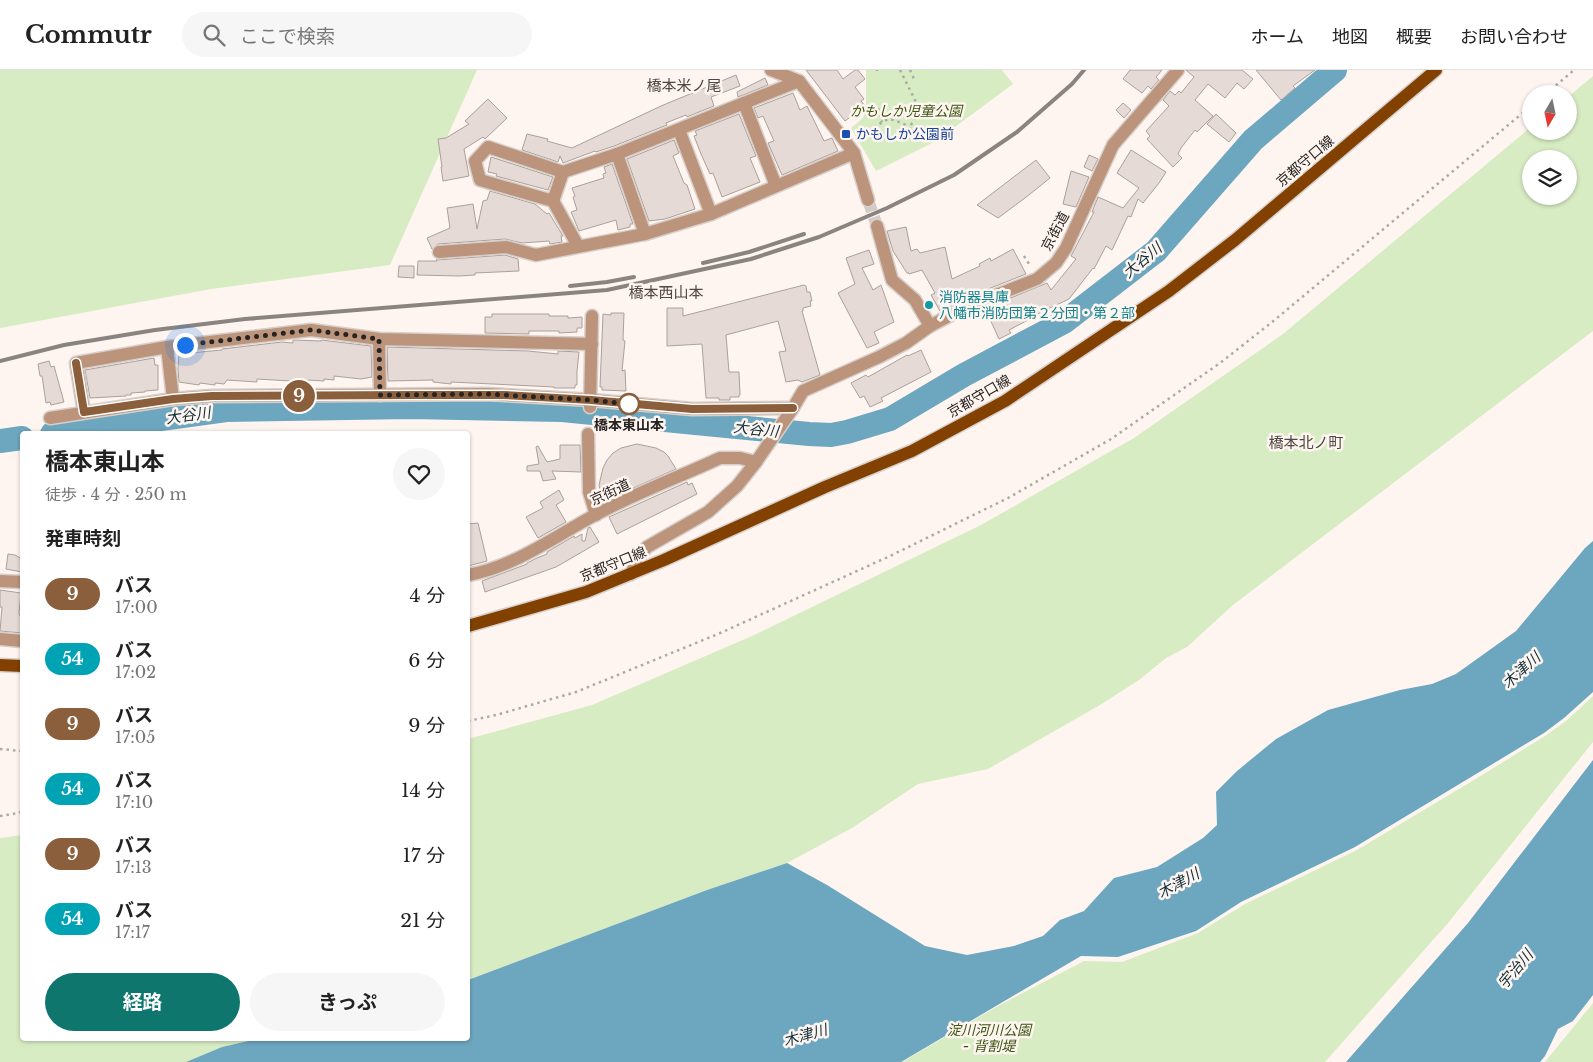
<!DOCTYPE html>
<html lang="ja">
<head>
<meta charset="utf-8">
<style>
	:root { --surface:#fff; --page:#f6f6f6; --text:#222; --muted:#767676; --line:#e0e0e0; --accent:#0f766e }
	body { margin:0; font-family:"Libre Baskerville","Noto Sans JP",serif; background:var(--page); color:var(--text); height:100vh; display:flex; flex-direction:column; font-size:19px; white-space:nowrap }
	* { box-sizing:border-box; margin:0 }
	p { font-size:16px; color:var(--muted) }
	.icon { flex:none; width:28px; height:28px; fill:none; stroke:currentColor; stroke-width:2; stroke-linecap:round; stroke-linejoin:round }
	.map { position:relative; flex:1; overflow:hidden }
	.sheet { position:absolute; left:20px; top:361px; width:450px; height:610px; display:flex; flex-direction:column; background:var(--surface); border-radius:5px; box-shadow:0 1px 4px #0004 }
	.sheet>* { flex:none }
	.badge { padding:0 10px; border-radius:16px; font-size:18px; line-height:32px }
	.needle { width:32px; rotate:189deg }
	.fabs { position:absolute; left:1522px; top:15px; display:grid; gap:10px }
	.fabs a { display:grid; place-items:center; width:55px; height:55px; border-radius:50%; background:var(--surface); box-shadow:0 1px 4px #0004; font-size:25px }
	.you { position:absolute; width:25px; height:25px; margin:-12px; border:4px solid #fff; border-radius:50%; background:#1a73e8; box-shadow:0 0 0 8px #1a73e833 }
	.map>.badge { position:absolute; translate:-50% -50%; box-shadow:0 0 0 2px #fff }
	h2 { padding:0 25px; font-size:19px; line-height:45px }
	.round { display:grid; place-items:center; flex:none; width:52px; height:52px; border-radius:26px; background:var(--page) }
	.summary { display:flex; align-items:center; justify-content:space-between; height:85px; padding:0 25px }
	h1 { font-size:24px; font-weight:700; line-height:38px }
	.button { display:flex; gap:10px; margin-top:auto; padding:10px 25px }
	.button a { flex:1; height:58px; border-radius:30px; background:var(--accent); color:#fff; font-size:20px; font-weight:700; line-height:58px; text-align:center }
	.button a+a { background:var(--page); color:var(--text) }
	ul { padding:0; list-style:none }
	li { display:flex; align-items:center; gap:15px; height:65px; padding:0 25px }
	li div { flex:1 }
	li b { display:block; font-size:19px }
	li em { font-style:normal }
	li .badge { min-width:55px; font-weight:700; text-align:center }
	header { display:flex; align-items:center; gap:30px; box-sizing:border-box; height:70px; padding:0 25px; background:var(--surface); border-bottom:1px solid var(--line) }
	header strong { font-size:24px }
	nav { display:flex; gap:28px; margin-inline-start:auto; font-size:18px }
	.search { width:350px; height:45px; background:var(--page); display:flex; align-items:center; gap:12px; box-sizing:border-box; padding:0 18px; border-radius:28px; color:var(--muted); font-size:19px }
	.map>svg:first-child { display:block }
	.green { fill:#d7ecc3; fill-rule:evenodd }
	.water { fill:#6da6bf }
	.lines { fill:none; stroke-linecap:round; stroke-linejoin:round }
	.river { stroke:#6da6bf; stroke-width:24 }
	.building { fill:#e5dad5; stroke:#aba19c }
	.street-tunnel { stroke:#d3cbc7; stroke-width:12; stroke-dasharray:12 6; stroke-linecap:butt }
	.street-casing { stroke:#d7cfcb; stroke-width:15 }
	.primary-casing { stroke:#d7cfcb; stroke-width:15 }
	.path { stroke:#afa8a4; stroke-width:2.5; stroke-dasharray:2.5 4; stroke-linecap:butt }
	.street { stroke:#bb947b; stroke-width:12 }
	.primary { stroke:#824100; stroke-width:12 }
	.rail { stroke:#8a8481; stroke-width:4 }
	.line-casing { stroke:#fff; stroke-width:11 }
	.line { stroke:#8b5e3c; stroke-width:8 }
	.walk { stroke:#272321; stroke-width:5; stroke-dasharray:0 9 }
	.transit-dot { fill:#1a4fb4; stroke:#fef5f0; stroke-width:2 }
	.culture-dot { fill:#0f9aa8; stroke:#fef5f0; stroke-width:2 }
	.stop-dot { fill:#fff; stroke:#8b5e3c; stroke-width:2.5 }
	.labels { text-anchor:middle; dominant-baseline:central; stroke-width:5; stroke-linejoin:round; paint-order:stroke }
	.park-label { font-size:14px; font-style:italic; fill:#38540d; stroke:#fef5f0 }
	.transit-label { font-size:14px; fill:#164399; stroke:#fef5f0; text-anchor:start }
	.street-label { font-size:14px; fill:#272321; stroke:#fef5f0 }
	.culture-label { font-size:14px; fill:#0d838f; stroke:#fef5f0; text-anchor:start }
	.stop-label { font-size:14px; font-weight:bold; fill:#272321; stroke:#fef5f0 }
	.neighbourhood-label { font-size:15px; fill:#504843; stroke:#fef5f0 }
	.water-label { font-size:15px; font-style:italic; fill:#112e39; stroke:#fef5f0 }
</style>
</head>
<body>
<header>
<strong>Commutr</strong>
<div class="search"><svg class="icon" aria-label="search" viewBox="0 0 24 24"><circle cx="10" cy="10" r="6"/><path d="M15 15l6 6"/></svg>ここで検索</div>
<nav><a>ホーム</a><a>地図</a><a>概要</a><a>お問い合わせ</a></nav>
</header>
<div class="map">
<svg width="1593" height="992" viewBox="0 0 1593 992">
	<rect width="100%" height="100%" fill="#fef5f0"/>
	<g class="green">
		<path d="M0,0H477L390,195L211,219L0,258Z"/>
		<path d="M866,0H1002L1013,14L936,71L876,101L851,58L863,48L866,35Z"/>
		<path d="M1593,6V261L1233,535L1187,577L1166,588L1139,610L1100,635L988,699L918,714L852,758L787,793L707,820L468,910V669L592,635L752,566L981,455L1134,368L1283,264L1531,57V61H1569V26ZM1531,89H1569V126H1531Z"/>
		<path d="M1593,626V672L1448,853L1325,992H902L998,936L1084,891L1122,892L1198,863L1245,834L1357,780L1479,707L1545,666L1566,651Z"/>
		<path d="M22,765V969H257L222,977L186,992H0V768Z"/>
		<path d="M1593,933V992H1545Z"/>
	</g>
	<g class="water">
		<path d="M1593,471V622L1564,648L1544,663L1355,777L1241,832L1196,861L1118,887L1081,886L901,992H186L222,977L257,969H468V910L707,820L787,793L827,815L925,876L967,885L1014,876L1043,866L1060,850L1084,841L1114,808L1157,797L1203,768L1217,755L1216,722L1237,701L1276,669L1328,640L1400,620L1432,614L1456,604L1516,561L1585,478Z"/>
		<path d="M1593,690V925L1573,951L1558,959L1545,986L1540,992H1346L1468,853Z"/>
	</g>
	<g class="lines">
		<g class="river">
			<path d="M52,364L226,340L411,337L562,340L809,364L831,365L847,362L890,349L964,305L1064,252L1156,181L1253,70L1335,0"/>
			<path d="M0,371L22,368"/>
		</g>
	</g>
	<g class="building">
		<path d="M806,0H837L843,9L855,0H858L865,9L855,17L864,29L861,31L865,36L845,51Z"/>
		<path d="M1130,0H1162L1156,7L1159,10L1151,19L1148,16L1142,23L1123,9Z"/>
		<path d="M1186,0H1242L1253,9L1244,19L1237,13L1225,28L1208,14L1195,30L1213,46L1197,62L1195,60L1181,78L1178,84L1182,88L1173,97L1147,69L1150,66L1146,61L1169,36L1163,30L1170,21L1175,25L1179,21L1181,23L1194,7Z"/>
		<path d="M1256,0H1315L1293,16L1295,18L1281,30Z"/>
		<path d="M736,5L740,16L711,27L714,36L689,46L687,47L686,45L666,53L667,55L614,76L596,82L595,81L563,93L560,86L558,92L522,80L527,64L548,69L547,71L572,78L661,36Z"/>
		<path d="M765,8L768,15L738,27L737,22Z"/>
		<path d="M793,23L800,40L807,36L824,71L832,68L838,81L782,105L768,73L774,71L763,46L758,48L754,38Z"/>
		<path d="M488,29L507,48L485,69L483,67L464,79L469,106L443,111L441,97H442L438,69L446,68L469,54L465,51Z"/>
		<path d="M1123,33L1131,40L1124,48L1116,40Z"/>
		<path d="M739,44L756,86L750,88L760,112L722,127L713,103L710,104L701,84L694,66L697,65L695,61Z"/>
		<path d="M1216,44L1236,63L1229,72L1207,54Z"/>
		<path d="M674,70L679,83L673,86L684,113L687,115L695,139L665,149L649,151L627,89Z"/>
		<path d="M1131,80L1166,102L1159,113L1143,133L1138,129L1131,147L1128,146L1112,180L1106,176L1094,199L1093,198L1069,229L1029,248L1030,249L1009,260L1011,263L999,269L989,247L996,244L994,241L1003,236L1001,232L1047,213L1051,220L1076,189L1071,186L1094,142H1092L1098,127L1123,138L1139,118L1117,103Z"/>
		<path d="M1089,85L1098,89L1092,101L1084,97Z"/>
		<path d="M491,87L553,107L548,120L496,106L497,104L488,102Z"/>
		<path d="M1036,90L1050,108L1025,128L998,148L977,135Z"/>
		<path d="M612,94L633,154H630V157L618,160L616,150L579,161L571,142L577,140L573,127L575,126L572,118L604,108L603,104L606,103L604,97Z"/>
		<path d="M1071,101L1089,107L1076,137L1063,134Z"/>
		<path d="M490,121L535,134L547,144L549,143L563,166H561L562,172L550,174L549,171L522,173L505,169L438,174L432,179L427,168L450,158L447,138L473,134L477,159L483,131L487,130Z"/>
		<path d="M906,157L911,181L917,179L920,183L945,177L952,209L980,196L979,194L990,188L991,191L1013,179L1026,204L983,221L982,220L940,241L931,225L935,223L922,200L909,204V203H907L893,181L887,161Z"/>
		<path d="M869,180L874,194L862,198L873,220L881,215L894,252L874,262L879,273L867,278L838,223L855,214L846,188Z"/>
		<path d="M505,185L518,189L519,201L475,203V205L459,206L417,205L418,191H437L436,190Z"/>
		<path d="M399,196H414V208L398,207Z"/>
		<path d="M804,215L806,216L807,222H810L812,231H810L811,236L803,238V241H802L820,305L802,312L798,310L786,312L779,282L786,281L778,251L726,265L729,302H739L740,325H739V327H730V330H719V328H706L702,274L667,276V238H683V246Z"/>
		<path d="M611,243H624L623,270L625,271L622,301L625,300L626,321L602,320V317H600L603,244L611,245Z"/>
		<path d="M492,244H549V246H568V248L582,247V258H577V262L559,263V261H529V264L485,263V247H492Z"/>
		<path d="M293,270L321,271V270L371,276L372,307L361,309L334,306V310L324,309V311L308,310V312L257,309V312L227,310L224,314L215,313V315L200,313L199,315L179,312L178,299L179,284L222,280V279L282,272L293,273Z"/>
		<path d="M387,277L528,281L558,284V281L579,282L577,301V315H575V318H554V317L451,312V314L433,312V310L388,311Z"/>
		<path d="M921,280L931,302L881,328L883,331L870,337L864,326L860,328L851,313L866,305L868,307L907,285L908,286Z"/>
		<path d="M154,288L155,295H158V320L145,321V322L131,323V325H126V326L90,328L85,300Z"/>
		<path d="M49,291L51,297L54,296L64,332L51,335L50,332L46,333L42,306H40L38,294Z"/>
		<path d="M637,374L656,378L664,382L668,386L676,399L602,432L599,415L603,398L607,390L613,383L621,378Z"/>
		<path d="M560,375H580L581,402L552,401L556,409L543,411L540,401H527V396L539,394L536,377L538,376L547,392L560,389Z"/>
		<path d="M687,412L688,415L692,413L697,424L617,464L609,447Z"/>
		<path d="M559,420L564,430L556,435L566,452L538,468L526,447L543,438L540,432Z"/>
		<path d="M478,453L487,491L468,496V454Z"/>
		<path d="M590,457L599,472L556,497L485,522L482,511L527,494V493L537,488L547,484V482L574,466L575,468L582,464V471H585L588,458Z"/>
		<path d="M8,484L15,485L22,489V502L6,499Z"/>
		<path d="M0,520L21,523L19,543L20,546H22V563L0,561L2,537H0Z"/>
	</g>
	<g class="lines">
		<path class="street-tunnel" d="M868,130L877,156"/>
		<defs>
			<g id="street">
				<path d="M771,0L799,11L854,83L868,130"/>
				<path d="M799,11L617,84L645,164L711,144L854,83"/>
				<path d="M744,33L776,116"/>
				<path d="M679,60L711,144"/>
				<path d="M553,131L563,102"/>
				<path d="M877,156L892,210L915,230L930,256"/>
				<path d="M578,176L553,131L480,110L475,91L488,77L563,102L617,84"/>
				<path d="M439,182L506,177L536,185L645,164"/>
				<path d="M379,269L380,325"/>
				<path d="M167,277L173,329"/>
				<path d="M590,337L592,246"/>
				<path d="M84,342L76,293L167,277L311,260L379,269L592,274"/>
				<path d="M50,348L173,329L212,326L487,324L591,330L692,339L793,338"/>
				<path d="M588,364L589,422L596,445"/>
				<path d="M631,504L637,489L647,477L708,442L737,416L756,392"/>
				<path d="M468,505C514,497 554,467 595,445C634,424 679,407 720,388H740L756,392L793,338L803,321L879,287L906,273L930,256L968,236L1037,209L1056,193L1066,178L1113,75L1178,0"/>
				<path d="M0,511L22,512"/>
				<path d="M0,569L22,571"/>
			</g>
			<g id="primary">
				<path d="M468,556L586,522L664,490L825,417L912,381L1005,331L1169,221L1235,170L1436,0"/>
				<path d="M0,595L22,596"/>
			</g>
		</defs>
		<use href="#street" class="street-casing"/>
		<use href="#primary" class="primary-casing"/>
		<g class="path">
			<path d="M877,0V1"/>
			<path d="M900,0L918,36L916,47L909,58"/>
			<path d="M910,0L914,9"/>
			<path d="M1546,24L1574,0"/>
			<path d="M878,38L882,52"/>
			<path d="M857,67L888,49C901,51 911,57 918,67"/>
			<path d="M922,69L941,58"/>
			<path d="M1024,186L1031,197"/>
			<path d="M468,651L496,645L576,622L718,564L890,486L1008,428L1111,369L1220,293L1271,253L1531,36"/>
			<path d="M0,679L22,681"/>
			<path d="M0,746L19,743L22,741"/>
		</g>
		<use href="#street" class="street"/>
		<use href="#primary" class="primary"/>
		<g class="rail">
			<path d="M703,193L749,182L804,164"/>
			<path d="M570,216L607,212L634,207"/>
			<path d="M0,291L64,275L155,260L245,249L607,220L751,189L819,167L887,138L954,105L1017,62L1072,14L1084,0"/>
		</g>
	</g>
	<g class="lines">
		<defs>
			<path id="line" d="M76,293L84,342L173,329L212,326L416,325H504L591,330L692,339L793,338"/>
		</defs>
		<use href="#line" class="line-casing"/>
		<use href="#line" class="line"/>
		<path class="walk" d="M185,275L311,260L379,269L380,325L487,324L591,330L629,334"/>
	</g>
	<rect class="transit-dot" x="841" y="59" width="10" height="10" rx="2.5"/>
	<circle class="culture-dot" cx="929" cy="235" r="5"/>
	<circle class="stop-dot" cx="629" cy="334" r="10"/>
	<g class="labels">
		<g class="park-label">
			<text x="906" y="41">かもしか児童公園</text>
			<text x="989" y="960">淀川河川公園<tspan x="989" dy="16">- 背割堤</tspan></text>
		</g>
		<g class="transit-label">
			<text x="856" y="64">かもしか公園前</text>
		</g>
		<g class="street-label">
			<text transform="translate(1305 91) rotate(-40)">京都守口線</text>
			<text transform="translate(1055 161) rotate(-62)">京街道</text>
			<text transform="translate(979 326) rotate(-30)">京都守口線</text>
			<text transform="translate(610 422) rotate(-25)">京街道</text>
			<text transform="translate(613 494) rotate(-22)">京都守口線</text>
		</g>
		<g class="culture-label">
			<text x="939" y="227">消防器具庫<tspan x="939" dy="16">八幡市消防団第２分団・第２部</tspan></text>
		</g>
		<g class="stop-label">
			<text x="629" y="355">橋本東山本</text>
		</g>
		<g class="neighbourhood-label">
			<text x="684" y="15">橋本米ノ尾</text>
			<text x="666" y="222">橋本西山本</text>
			<text x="1306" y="372">橋本北ノ町</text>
		</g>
		<g class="water-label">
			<text transform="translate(1142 190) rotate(-40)">大谷川</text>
			<text transform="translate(188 345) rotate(-8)">大谷川</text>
			<text transform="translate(756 359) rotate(6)">大谷川</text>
			<text transform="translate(1521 600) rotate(-42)">木津川</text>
			<text transform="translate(1178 813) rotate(-29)">木津川</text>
			<text transform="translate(1515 899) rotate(-50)">宇治川</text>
			<text transform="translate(805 965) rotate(-16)">木津川</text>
		</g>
	</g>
</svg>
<div class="fabs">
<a><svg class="needle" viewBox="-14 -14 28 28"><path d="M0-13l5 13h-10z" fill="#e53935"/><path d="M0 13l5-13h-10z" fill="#767676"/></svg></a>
<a><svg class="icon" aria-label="layers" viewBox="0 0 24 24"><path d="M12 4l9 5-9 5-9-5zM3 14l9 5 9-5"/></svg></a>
</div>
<div class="you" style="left:185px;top:275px"></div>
<b class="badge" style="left:299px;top:326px;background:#8b5e3c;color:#fff">9</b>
<section class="sheet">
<div class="summary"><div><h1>橋本東山本</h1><p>徒歩 · 4 分 · 250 m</p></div><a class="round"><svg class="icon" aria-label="heart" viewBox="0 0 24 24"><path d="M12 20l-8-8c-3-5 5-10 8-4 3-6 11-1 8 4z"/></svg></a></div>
<h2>発車時刻</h2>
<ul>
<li><span class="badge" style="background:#8b5e3c;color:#fff">9</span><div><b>バス</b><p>17:00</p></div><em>4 分</em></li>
<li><span class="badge" style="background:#00a3b4;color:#fff">54</span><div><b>バス</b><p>17:02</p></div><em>6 分</em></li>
<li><span class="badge" style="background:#8b5e3c;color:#fff">9</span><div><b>バス</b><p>17:05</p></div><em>9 分</em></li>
<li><span class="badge" style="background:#00a3b4;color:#fff">54</span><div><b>バス</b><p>17:10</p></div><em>14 分</em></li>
<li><span class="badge" style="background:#8b5e3c;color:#fff">9</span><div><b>バス</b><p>17:13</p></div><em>17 分</em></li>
<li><span class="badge" style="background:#00a3b4;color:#fff">54</span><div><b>バス</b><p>17:17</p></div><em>21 分</em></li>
</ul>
<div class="button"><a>経路</a><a>きっぷ</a></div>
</section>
</div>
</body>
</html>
